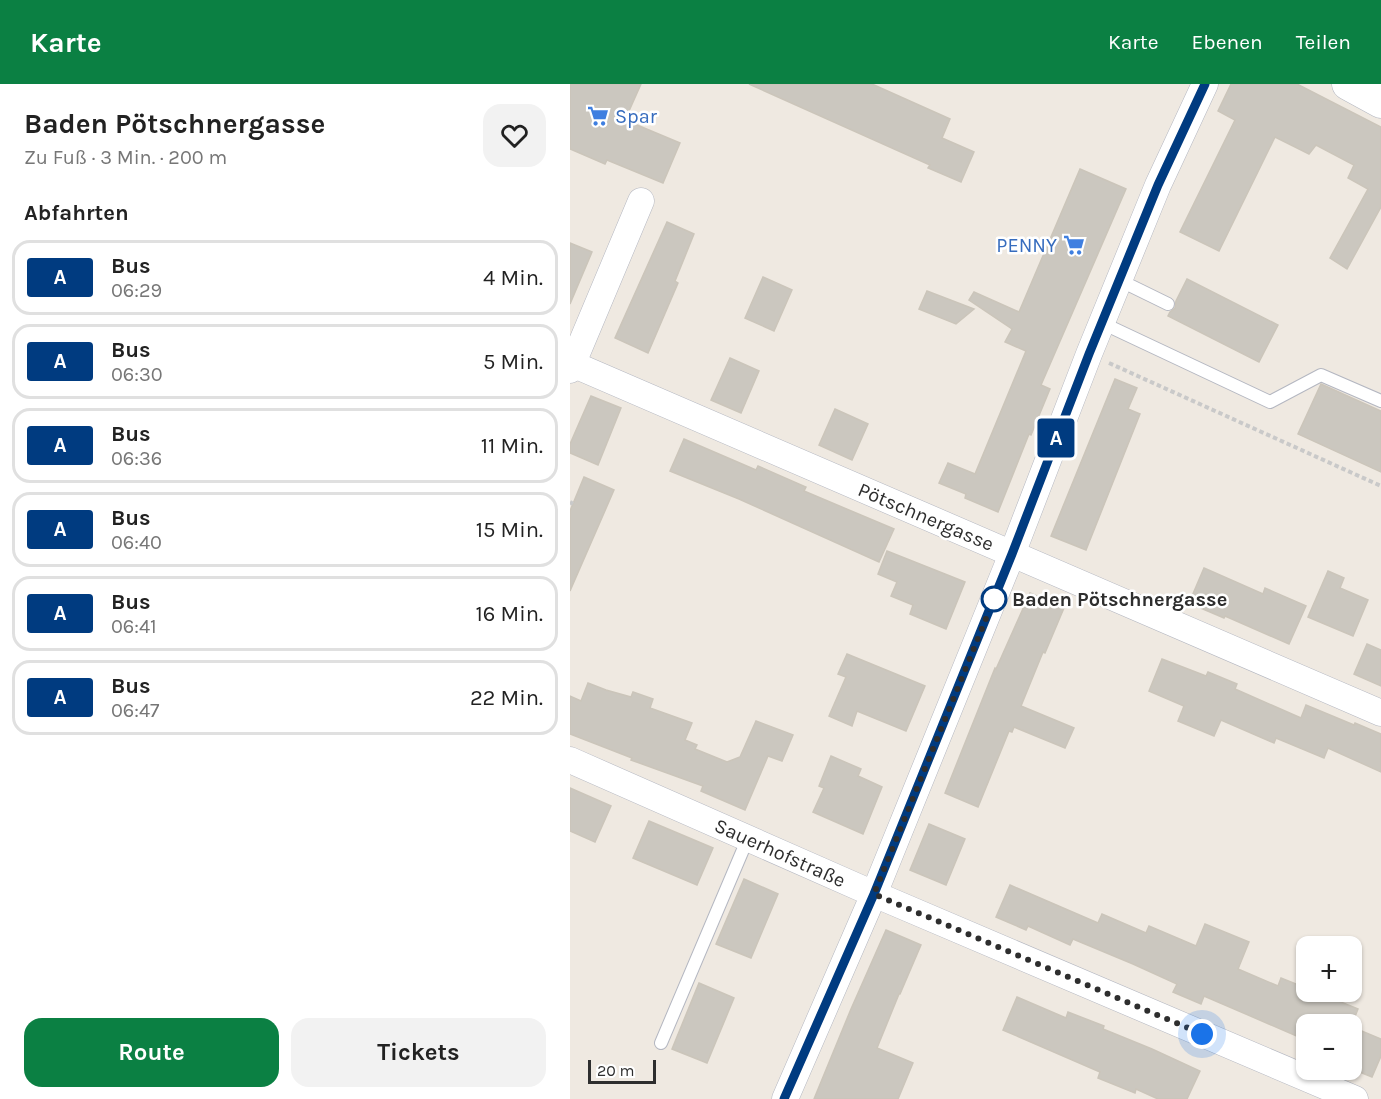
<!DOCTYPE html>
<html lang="de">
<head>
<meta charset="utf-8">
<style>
	:root { --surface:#fff; --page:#f2f2f2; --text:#222; --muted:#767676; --line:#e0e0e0; --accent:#0b8043 }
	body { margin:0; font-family:Karla,sans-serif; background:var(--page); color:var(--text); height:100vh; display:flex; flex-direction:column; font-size:22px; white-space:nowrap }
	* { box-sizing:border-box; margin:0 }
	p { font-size:20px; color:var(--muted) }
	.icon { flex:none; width:33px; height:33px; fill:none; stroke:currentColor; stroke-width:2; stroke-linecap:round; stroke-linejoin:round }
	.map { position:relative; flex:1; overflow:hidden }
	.panel { display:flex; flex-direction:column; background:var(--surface); width:570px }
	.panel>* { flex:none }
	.badge { padding:0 12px; border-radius:4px; font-size:21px; line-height:39px }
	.buttons { position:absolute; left:726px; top:852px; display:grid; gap:12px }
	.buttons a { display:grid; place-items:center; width:66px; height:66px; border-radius:12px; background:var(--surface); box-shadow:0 2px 4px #0004; font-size:30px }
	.scale { position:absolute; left:18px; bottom:15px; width:68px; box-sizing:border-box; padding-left:6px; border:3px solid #2e2e2e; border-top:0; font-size:16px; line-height:21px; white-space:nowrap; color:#2e2e2e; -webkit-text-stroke:4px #fff; paint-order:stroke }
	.you { position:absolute; width:30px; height:30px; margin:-15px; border:4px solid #fff; border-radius:50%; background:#1a73e8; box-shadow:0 0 0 9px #1a73e833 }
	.map>.badge { position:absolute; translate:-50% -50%; box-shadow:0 0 0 3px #fff }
	h2 { padding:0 24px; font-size:22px; line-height:54px }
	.round { display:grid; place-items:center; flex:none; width:63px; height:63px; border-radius:18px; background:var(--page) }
	.summary { display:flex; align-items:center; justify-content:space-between; height:102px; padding:0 24px }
	h1 { font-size:28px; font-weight:700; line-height:45px }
	.button { display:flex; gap:12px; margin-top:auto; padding:12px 24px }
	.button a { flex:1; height:69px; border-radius:18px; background:var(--accent); color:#fff; font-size:24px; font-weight:700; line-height:69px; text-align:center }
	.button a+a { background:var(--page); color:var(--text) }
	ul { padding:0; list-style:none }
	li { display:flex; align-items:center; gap:18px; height:75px; margin:0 12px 9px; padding:0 12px; border:3px solid var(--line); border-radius:18px }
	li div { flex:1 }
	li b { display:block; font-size:22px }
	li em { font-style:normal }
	li .badge { min-width:66px; font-weight:700; text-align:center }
	header { display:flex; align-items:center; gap:36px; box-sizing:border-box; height:84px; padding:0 30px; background:var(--accent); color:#fff }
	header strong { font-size:28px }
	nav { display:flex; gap:33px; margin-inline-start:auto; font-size:21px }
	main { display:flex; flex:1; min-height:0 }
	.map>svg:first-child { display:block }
	.building { fill:#cbc7bf; stroke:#cbc5ba; stroke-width:1.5 }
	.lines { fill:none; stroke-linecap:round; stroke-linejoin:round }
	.service-casing { stroke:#b4b7c1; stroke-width:14 }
	.minor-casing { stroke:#b4b7c1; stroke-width:27 }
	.tertiary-casing { stroke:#b4b7c1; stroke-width:33 }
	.path { stroke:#c9c9c9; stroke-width:4; stroke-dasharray:4.5 3; stroke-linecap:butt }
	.service { stroke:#fff; stroke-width:12 }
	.minor { stroke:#fff; stroke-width:26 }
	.tertiary { stroke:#fff; stroke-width:32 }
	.line-casing { stroke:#fff; stroke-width:14 }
	.line { stroke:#003b80; stroke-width:9 }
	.walk { stroke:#2e2e2e; stroke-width:6; stroke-dasharray:0 10.8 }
	.stop-dot { fill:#fff; stroke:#003b80; stroke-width:3 }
	.labels { text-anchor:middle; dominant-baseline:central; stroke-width:5; stroke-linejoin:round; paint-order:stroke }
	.shop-label { font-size:20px; fill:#366cbe; stroke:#fff; text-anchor:start }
	.street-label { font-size:20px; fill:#2e2e2e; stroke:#fff }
	.stop-label { font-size:20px; font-weight:bold; fill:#2e2e2e; stroke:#fff; text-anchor:start }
</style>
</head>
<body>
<header>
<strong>Karte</strong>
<nav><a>Karte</a><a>Ebenen</a><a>Teilen</a></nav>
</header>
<main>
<section class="panel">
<div class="summary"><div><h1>Baden Pötschnergasse</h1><p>Zu Fuß · 3 Min. · 200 m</p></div><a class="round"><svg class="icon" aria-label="heart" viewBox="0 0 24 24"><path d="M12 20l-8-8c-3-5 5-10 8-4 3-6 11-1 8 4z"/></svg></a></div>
<h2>Abfahrten</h2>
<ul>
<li><span class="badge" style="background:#003b80;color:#fff">A</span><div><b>Bus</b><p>06:29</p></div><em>4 Min.</em></li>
<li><span class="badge" style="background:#003b80;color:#fff">A</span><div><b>Bus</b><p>06:30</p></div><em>5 Min.</em></li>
<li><span class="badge" style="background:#003b80;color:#fff">A</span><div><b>Bus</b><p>06:36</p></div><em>11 Min.</em></li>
<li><span class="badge" style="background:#003b80;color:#fff">A</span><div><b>Bus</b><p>06:40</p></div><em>15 Min.</em></li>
<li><span class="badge" style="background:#003b80;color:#fff">A</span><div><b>Bus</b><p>06:41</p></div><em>16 Min.</em></li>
<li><span class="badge" style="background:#003b80;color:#fff">A</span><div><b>Bus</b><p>06:47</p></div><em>22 Min.</em></li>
</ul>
<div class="button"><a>Route</a><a>Tickets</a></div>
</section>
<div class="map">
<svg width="811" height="1015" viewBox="0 0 811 1015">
	<rect width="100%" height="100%" fill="#efe9e1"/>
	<g class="building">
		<path d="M0,0H71L55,36L110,59L93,99L37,76L35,80L0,65Z"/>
		<path d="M179,0H302L380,35L372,54L404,68L391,98L358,84L360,81Z"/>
		<path d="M661,0H727L811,43V123L777,185L760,174L798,105L778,94L784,81L746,61L739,70L705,53L649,167L610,148L665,36L648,27Z"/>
		<path d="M510,85L556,105L471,301L480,305L461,351L459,350L428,428L395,414L396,410L369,399L378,379L405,390L456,267L435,258L442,245L399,216L404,208L449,228Z"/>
		<path d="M97,138L124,150L105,197L108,199L78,269L45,254Z"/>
		<path d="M0,159L22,168L0,220Z"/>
		<path d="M193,193L222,206L204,247L175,234Z"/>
		<path d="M617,195L708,241L689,278L598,232L600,228L605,224L606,217Z"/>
		<path d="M357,207L404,225L386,240L349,225Z"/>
		<path d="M160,274L189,287L171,329L141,316Z"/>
		<path d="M545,295L567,304L558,325L570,330L516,466L481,452Z"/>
		<path d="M751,300L811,327V388L728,350Z"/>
		<path d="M21,312L51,324L28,381L0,369V360Z"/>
		<path d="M265,325L298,340L282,376L249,361Z"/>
		<path d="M114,355L186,386L188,382L236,403L234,407L324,445L309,478L169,415L100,387Z"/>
		<path d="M14,393L44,406L0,507V427Z"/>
		<path d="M317,467L395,498L376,545L340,530L343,521L321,512L327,498L308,490Z"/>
		<path d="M634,484L693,510L695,504L736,522L719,560L655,532L654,534L619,519Z"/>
		<path d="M758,487L774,494L770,504L798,516L783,552L738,533Z"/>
		<path d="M460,509L494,524L475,569L473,568L451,622L504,644L495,664L444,643L442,648L439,647L408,723L375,709L425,584L426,585Z"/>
		<path d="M797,560L811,566V602L784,590Z"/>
		<path d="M277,570L355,602L336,647L287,627L282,642L259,632L276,593L268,590Z"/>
		<path d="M592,575L636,592L638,588L667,600L665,605L731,634L736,621L784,641L785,639L811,650V688L758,664L754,674L706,654L704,659L651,636L644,652L608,637L614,622L579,607Z"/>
		<path d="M18,599L36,606L61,613L63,608L83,615L80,624L122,639L115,656L127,661L125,665L157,678L170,673L186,637L223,651L212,677L198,672L175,726L131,707L133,702L61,676L62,674L0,650V612L11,617Z"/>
		<path d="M261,672L291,685L288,692L312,703L293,750L243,728L254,704L249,702Z"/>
		<path d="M0,704L41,722L25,758L0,747Z"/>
		<path d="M79,737L143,764L127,801L63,774Z"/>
		<path d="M359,740L395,755L376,801L340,786Z"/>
		<path d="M174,795L208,810L181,874L146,860Z"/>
		<path d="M440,801L528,839L532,830L576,849L579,842L626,862L635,840L679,858L668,885L708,902L711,894L736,904V908H746L788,925L782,940H736V956L634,912L631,920L603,908L607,900L563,880L503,855L500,861L458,842L456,846L426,833Z"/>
		<path d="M316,846L351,861L330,910H329L307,964L343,979L328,1015H244L281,925Z"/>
		<path d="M129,899L164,914L137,979L102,965Z"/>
		<path d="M447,913L496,934L498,928L534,942L533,945L582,965L630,987L617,1015H588L566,1005L565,1009L528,994L530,988L433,946Z"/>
		<path d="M782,943L811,955V972L802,993L782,985Z"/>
	</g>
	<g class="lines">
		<defs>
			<g id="service">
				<path d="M549,196L598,220"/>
				<path d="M532,239L700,318L751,291L811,317"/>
				<path d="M91,959L178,754"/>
			</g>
			<g id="minor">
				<path d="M0,279L811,629"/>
				<path d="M0,286L71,117"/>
				<path d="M0,676L304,810L785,1015"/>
				<path d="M215,1015L304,810L442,470L519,270L588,101L635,0"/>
			</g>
			<path id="tertiary" d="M778,0L811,18"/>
		</defs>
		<use href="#service" class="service-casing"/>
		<use href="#minor" class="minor-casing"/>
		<use href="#tertiary" class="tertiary-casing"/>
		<g class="path">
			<path d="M539,279L811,402"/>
			<path d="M0,418L3,420"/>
		</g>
		<use href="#service" class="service"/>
		<use href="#minor" class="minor"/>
		<use href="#tertiary" class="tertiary"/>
	</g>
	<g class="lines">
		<defs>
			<path id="line" d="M214,1015L304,810L442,470L519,270L588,101L635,0"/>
		</defs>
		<use href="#line" class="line-casing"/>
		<use href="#line" class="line"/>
		<path class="walk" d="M424,515L304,810L632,950"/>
	</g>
	<defs>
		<symbol id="supermarket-bare" viewBox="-9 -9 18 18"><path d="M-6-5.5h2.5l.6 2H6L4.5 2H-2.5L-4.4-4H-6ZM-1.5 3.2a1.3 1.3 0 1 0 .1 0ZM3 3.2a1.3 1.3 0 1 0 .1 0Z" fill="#3f7fe0" stroke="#fff" stroke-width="2.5" paint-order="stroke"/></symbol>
	</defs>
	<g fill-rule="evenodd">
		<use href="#supermarket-bare" x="13" y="17" width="30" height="30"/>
		<use href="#supermarket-bare" x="489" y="146" width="30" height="30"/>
	</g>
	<circle class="stop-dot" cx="424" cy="515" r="12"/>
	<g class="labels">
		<g class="shop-label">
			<text x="45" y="32">Spar</text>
			<text x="487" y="161" text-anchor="end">PENNY</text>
		</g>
		<g class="street-label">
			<text transform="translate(356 433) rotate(23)">Pötschnergasse</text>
			<text transform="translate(210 769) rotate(24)">Sauerhofstraße</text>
		</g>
		<g class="stop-label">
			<text x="442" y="515">Baden Pötschnergasse</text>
		</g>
	</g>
</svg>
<div class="buttons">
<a>+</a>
<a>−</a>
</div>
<div class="scale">20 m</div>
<div class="you" style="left:632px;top:950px"></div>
<b class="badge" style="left:486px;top:354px;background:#003b80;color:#fff">A</b>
</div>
</main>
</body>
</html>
